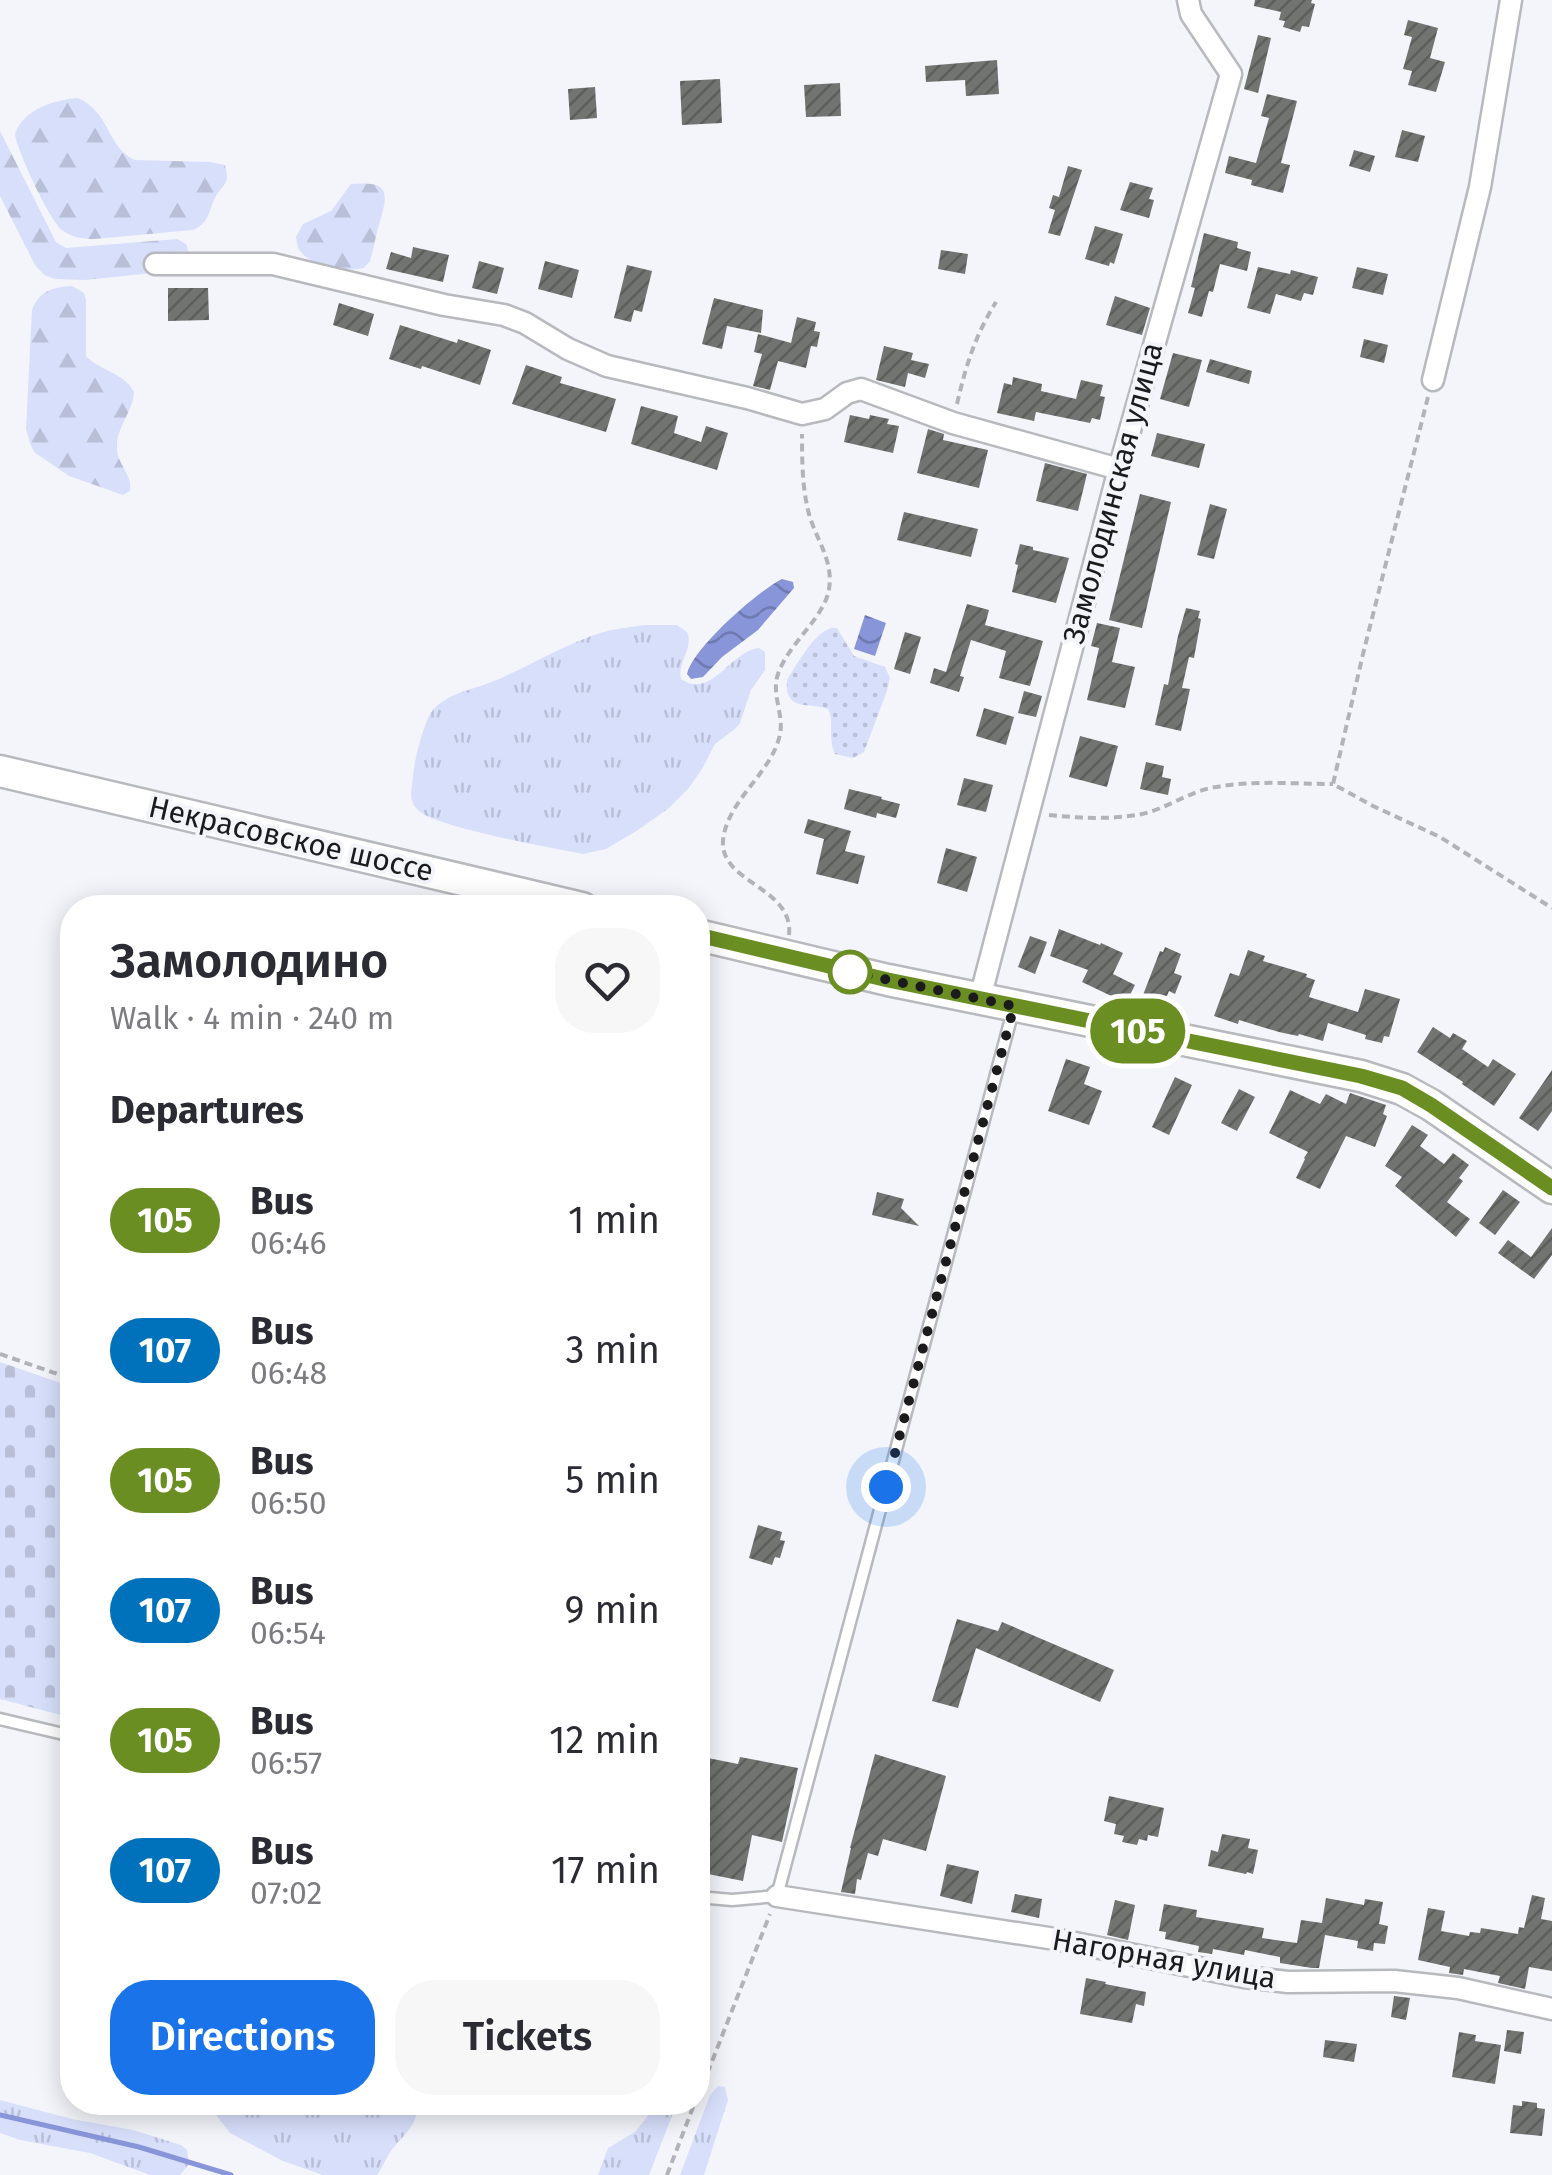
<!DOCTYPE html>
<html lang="en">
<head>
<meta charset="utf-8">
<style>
	:root { --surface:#fff; --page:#f7f7f7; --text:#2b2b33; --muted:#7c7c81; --accent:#1a73e8 }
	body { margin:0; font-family:"Fira Sans",sans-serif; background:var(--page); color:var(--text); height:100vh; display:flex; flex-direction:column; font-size:38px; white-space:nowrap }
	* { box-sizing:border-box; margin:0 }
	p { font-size:32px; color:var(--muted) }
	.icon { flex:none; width:55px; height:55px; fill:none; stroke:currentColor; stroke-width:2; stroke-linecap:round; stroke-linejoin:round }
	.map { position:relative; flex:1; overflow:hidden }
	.sheet { position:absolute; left:60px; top:895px; width:650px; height:1220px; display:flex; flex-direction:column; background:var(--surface); border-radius:40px; box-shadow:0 5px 25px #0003 }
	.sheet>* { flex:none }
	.badge { padding:0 20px; border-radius:32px; font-size:35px; line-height:65px }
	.you { position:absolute; width:50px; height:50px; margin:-25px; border:8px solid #fff; border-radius:50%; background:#1a73e8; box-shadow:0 0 0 15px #1a73e833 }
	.map>.badge { position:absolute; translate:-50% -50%; box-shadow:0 0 0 5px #fff }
	h2 { padding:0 50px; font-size:38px; line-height:90px }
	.round { display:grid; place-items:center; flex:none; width:105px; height:105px; border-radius:40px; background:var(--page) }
	.overview { display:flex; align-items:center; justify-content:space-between; height:170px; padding:0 50px }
	h1 { font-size:48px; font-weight:600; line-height:75px }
	.cta { display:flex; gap:20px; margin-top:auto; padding:20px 50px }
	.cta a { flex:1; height:115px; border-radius:40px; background:var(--accent); color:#fff; font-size:40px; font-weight:600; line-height:115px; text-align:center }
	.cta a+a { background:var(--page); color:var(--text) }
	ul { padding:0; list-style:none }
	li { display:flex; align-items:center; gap:30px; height:130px; padding:0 50px }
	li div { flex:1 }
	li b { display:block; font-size:38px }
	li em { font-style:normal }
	li .badge { min-width:110px; font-weight:700; text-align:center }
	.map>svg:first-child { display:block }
	.grass { fill:url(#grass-tufts) }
	.forest { fill:url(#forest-firs) }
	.cemetery { fill:url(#cemetery-stones) }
	.garden { fill:url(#garden-dots) }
	.water { fill:url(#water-waves) }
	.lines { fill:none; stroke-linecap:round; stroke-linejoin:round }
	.stream { stroke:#8895d9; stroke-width:5 }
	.building { fill:url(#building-hatch) }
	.lane-casing { stroke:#b8b9be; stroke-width:15 }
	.street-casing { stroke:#b8b9be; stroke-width:25 }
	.secondary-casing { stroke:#b8b9be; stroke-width:35 }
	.path { stroke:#b2b2b7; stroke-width:4; stroke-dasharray:8 5; stroke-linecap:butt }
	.lane { stroke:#fff; stroke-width:10 }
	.street { stroke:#fff; stroke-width:20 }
	.secondary { stroke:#fff; stroke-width:30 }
	.line-casing { stroke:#fff; stroke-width:22 }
	.line { stroke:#6b8e23; stroke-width:15 }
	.walk { stroke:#1b1b1d; stroke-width:10; stroke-dasharray:0 18 }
	.stop-dot { fill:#fff; stroke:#6b8e23; stroke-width:5 }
	.labels { text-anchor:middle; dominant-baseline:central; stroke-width:8; stroke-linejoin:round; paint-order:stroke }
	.street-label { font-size:30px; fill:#1b1b1d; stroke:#f4f5fb }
</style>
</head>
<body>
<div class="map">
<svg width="1552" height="2175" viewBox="0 0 1552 2175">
	<defs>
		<pattern id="grass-tufts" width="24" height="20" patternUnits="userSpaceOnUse" patternTransform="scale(2.5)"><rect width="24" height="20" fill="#d8dffb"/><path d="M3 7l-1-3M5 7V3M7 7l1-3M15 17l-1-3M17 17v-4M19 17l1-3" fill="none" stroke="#b9bfd7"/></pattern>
		<pattern id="forest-firs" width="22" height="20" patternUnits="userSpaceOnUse" patternTransform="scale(2.5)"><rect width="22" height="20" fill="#d8dffb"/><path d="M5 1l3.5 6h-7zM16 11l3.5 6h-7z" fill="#b9bfd7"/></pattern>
		<pattern id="cemetery-stones" width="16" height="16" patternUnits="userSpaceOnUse" patternTransform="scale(2.5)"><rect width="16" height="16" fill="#d8dffb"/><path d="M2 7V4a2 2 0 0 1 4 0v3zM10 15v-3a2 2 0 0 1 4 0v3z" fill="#b9bfd7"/></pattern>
		<pattern id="garden-dots" width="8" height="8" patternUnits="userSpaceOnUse" patternTransform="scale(2.5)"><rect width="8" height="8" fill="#d8dffb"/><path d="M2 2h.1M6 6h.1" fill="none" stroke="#b9bfd7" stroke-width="1.8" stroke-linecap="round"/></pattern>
		<pattern id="water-waves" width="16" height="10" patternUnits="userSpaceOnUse" patternTransform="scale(2.5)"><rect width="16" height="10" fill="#8895d9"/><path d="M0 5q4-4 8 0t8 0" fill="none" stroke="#6e79af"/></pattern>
		<pattern id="building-hatch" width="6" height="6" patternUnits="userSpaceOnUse" patternTransform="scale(2.5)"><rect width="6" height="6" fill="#717470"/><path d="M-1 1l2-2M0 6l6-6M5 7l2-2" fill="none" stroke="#5c5e5b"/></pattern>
	</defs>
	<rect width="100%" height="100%" fill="#f4f5fb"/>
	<g class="grass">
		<path d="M645,625H677L687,632C694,650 677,661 681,679C712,700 730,651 759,648L765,652V670L751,690L740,723L735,729L715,744L702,769L688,789L669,808L638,830L606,849L583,854C552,848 439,828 419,811C407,800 412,790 413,776C414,762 424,720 433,710C449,692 473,690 494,681C530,666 563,645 600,633C614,629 630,627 645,625Z"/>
		<path d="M718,2086L725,2087L728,2100L704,2175H680L710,2095Z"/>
		<path d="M0,2100L72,2119L133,2130L181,2145L187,2150L189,2164L180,2175H150L90,2153L20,2140L0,2133Z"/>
		<path d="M216,2103H417C419,2122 407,2132 395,2146C387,2154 384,2166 377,2175H323L283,2161L230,2133L216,2115Z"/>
		<path d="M654,2103H677L649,2175H598L608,2148L635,2132L647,2117Z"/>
	</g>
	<g class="forest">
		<path d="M78,98C111,113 107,148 135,160L210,162L225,165C230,184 225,182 216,196C208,210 211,222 193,230L94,239C83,239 71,237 62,230C50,221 17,151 15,134C24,109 53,100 78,98Z"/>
		<path d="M0,131L56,242L66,248L177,239L186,244L190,256L180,270L86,280L55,279L44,275L35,265L0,196Z"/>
		<path d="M351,184C386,181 390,189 380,221C376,234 374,248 370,261L364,268C347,272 313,267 301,252C297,248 297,242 296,237L303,224L331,211Z"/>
		<path d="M72,286L84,293L86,300V356C100,371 125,373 134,392C133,412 117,426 117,446C116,464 133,474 130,491L123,495L69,476L34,452L30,443L26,429L32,310C39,291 53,287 72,286Z"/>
	</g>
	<path class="cemetery" d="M0,1362L72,1387V1718L0,1699Z"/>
	<path class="garden" d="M831,628H837L854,656L885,667L890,678L887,691L864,752L853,758L835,754C827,736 835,721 828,709C809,702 784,712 787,680C798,663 813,634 831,628Z"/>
	<g class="water">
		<path d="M782,579L793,582L794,588L758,630L722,657L703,677L691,679L687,674C693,648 758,591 782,579Z"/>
		<path d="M865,615L886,623L875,656L854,649Z"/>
	</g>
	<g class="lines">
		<path class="stream" d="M0,2115L139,2147L231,2175"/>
	</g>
	<g class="building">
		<path d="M1255,0H1312L1311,3L1315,4L1309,27L1302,26L1300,32L1283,27L1285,21L1279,20L1281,12L1254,6Z"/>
		<path d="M1408,20L1438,28L1430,58L1445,62L1436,92L1408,85L1412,71L1403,69L1412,37L1404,35Z"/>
		<path d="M1258,35L1271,38L1258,93L1244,89Z"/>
		<path d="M997,60L999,94L966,96L965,80L926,82L925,66Z"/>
		<path d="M720,79L722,123L682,125L680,81Z"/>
		<path d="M840,83L841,116L806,117L804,85Z"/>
		<path d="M595,87L597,118L570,120L568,89Z"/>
		<path d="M1267,94L1297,101L1281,163L1290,165L1283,193L1251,185L1252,180L1225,173L1229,156L1256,163L1269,118L1261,116Z"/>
		<path d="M1402,130L1425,136L1418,162L1395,157Z"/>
		<path d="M1354,150L1375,156L1370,172L1349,166Z"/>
		<path d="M1068,166L1082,170L1060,236L1048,233L1055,210L1049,208L1053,195L1059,197Z"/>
		<path d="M1130,182L1153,188L1149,199L1154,200L1149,218L1120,210Z"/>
		<path d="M1095,226L1123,234L1114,264L1110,262L1109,266L1085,259Z"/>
		<path d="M1204,233L1238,242L1237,248L1251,252L1247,271L1220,264L1213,292L1209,291L1202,317L1188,313L1195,288L1191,287Z"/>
		<path d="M413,247L449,255L443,282L386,269L391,252L411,258Z"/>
		<path d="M941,250L968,254L965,274L938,269Z"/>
		<path d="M479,261L504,268L497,294L472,288Z"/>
		<path d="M545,261L579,270L572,298L538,289Z"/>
		<path d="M627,265L652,271L642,312L634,310L631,322L614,318Z"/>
		<path d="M1258,267L1290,274L1291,270L1318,277L1313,295L1304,293L1301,301L1276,294L1270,314L1247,308Z"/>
		<path d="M1357,267L1388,274L1383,295L1352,288Z"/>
		<path d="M168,288H208L209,320L168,321Z"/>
		<path d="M1115,296L1150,308L1142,335L1106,325Z"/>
		<path d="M714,298L763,310L761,333L727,326L722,349L702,344Z"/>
		<path d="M339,303L374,314L368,336L333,325Z"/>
		<path d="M797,317L816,322L814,331L820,332L817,347L811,346L806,368L778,361L770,390L753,386L762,354L754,352L758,334L791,343Z"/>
		<path d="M400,325L457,343L458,339L491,350L480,385L422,366L421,369L389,359Z"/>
		<path d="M1364,339L1388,345L1384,363L1360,357Z"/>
		<path d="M884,346L913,353L911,360L929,364L925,378L908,373L905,387L876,380Z"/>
		<path d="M1173,353L1202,360L1189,407L1160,399Z"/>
		<path d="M1210,359L1252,371L1249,384L1206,372Z"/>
		<path d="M526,365L562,377L560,383L616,399L606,432L512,404Z"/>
		<path d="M1013,377L1042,384L1041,391L1076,399L1081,380L1103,385L1100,396L1105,397L1100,420L1092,418L1090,423L1036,412L1034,421L997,413L1004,383L1012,385Z"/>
		<path d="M641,406L678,416L674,433L701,442L706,426L728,433L717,470L631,444Z"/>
		<path d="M850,415L869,419L870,415L889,419L887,424L899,426L893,453L844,442Z"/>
		<path d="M928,429L944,434L943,440L988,450L979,488L917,473Z"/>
		<path d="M1157,433L1205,444L1199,468L1151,456Z"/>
		<path d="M1045,463L1087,474L1078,511L1036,501Z"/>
		<path d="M1140,494L1171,502L1142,628L1109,620Z"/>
		<path d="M1210,504L1227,509L1214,559L1197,555Z"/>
		<path d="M904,512L978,529L971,557L897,540Z"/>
		<path d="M1020,544L1033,547V550L1069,558L1056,603L1012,592L1018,565L1015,564Z"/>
		<path d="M967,604L989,610L985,625L1043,641L1030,686L999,678L1006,651L971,640L960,676L964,677L959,692L930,683L934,668L946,672Z"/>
		<path d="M1186,608L1200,611L1198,618L1201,619L1194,658L1189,657L1182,688L1190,689L1181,731L1155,725L1164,684L1168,685L1178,636Z"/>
		<path d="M1097,623L1120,628L1112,662L1135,667L1125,708L1087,700L1099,648L1091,646Z"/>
		<path d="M905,632L921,637L910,674L894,669Z"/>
		<path d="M1024,691L1042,696L1036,717L1018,713Z"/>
		<path d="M984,708L1014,717L1006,745L976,736Z"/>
		<path d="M1080,736L1118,746L1107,787L1069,777Z"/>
		<path d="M1146,762L1164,766L1162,777L1171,779L1168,795L1140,789Z"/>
		<path d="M964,778L993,785L986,812L957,805Z"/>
		<path d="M849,789L882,797L881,799L900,804L896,818L877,813L876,818L844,809Z"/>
		<path d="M808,819L851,831L845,851L865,856L858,884L816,874L824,839L804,833Z"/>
		<path d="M946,848L977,857L967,892L937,883Z"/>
		<path d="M1059,929L1100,945L1101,943L1123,953L1113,974L1135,985L1126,1003L1082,982L1088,970L1050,956Z"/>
		<path d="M1030,936L1047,942L1035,974L1018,967Z"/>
		<path d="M1165,947L1181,954L1174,973L1182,976L1175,994L1169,991L1164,1003L1143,995L1160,951L1163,952Z"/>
		<path d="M1248,950L1265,956L1263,961L1307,974L1306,977L1315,980L1309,997L1358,1012L1365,989L1400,999L1389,1037L1384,1036L1382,1043L1365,1039L1366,1035L1328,1023L1323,1041L1299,1034L1298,1036L1279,1032L1239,1020L1238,1024L1214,1016L1230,973L1239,976Z"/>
		<path d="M1433,1027L1450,1038L1453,1033L1467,1041L1462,1049L1488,1067L1493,1059L1516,1074L1494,1106L1462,1084L1463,1082L1417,1052Z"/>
		<path d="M1066,1059L1090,1067L1084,1084L1102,1091L1089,1125L1048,1111Z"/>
		<path d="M1552,1070V1111L1538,1131L1519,1118Z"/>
		<path d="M1175,1077L1192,1085L1169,1135L1152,1127Z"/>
		<path d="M1239,1089L1255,1097L1237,1131L1221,1123Z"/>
		<path d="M1290,1090L1320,1104L1326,1094L1346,1104L1350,1093L1386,1105L1383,1114L1387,1116L1375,1147L1346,1136L1320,1189L1296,1178L1305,1159L1304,1158L1308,1152L1269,1133Z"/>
		<path d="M1412,1125L1428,1135L1420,1146L1444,1164L1453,1153L1469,1165L1459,1178L1463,1181L1447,1202L1470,1219L1456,1237L1395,1186L1402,1177L1385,1166Z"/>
		<path d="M1503,1190L1520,1202L1495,1235L1479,1223Z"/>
		<path d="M877,1192L904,1199L901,1208L919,1226L872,1215Z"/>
		<path d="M1552,1228V1255L1534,1279L1498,1253L1508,1240L1531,1257Z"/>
		<path d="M758,1525L782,1532L780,1540L785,1541L780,1558L775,1557L772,1565L749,1558Z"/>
		<path d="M957,1619L998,1631L1002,1622L1114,1670L1100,1702L976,1648L958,1708L932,1701Z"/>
		<path d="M875,1754L946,1776L926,1851L883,1839L878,1856L868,1853L861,1880L857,1879L855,1894L841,1892L851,1848H850Z"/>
		<path d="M698,1756L738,1764L740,1757L798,1768L782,1842L752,1835L743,1881L698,1872Z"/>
		<path d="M1109,1796L1164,1808L1158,1837L1148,1835L1147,1841L1139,1839L1137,1845L1122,1842L1124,1836L1114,1834L1116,1824L1104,1821Z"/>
		<path d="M1222,1834L1250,1839L1248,1848L1258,1850L1253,1874L1247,1872L1246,1874L1208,1866L1211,1850L1218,1852Z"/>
		<path d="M947,1864L979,1871L972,1904L940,1896Z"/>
		<path d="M1015,1894L1042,1899L1039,1918L1011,1912Z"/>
		<path d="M1532,1895L1545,1898L1541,1919L1552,1921V1971L1529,1967L1525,1989L1498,1983L1500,1976L1464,1969L1463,1975L1449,1973L1450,1967L1418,1960L1428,1908L1445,1911L1441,1931L1469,1936L1470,1932L1480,1933L1481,1928L1518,1934L1519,1927L1524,1928Z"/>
		<path d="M1326,1898L1364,1905L1365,1899L1383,1902L1379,1924L1388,1926L1385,1944L1374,1943L1373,1951L1357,1948L1358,1941L1325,1935L1319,1968H1312L1280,1963V1957L1245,1950L1244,1955L1213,1949L1212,1954L1198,1952L1199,1946L1165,1939L1166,1932L1159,1931L1164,1904L1197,1910L1196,1917L1264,1928L1262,1938L1297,1943L1301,1920L1322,1923Z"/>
		<path d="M1115,1900L1135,1905L1128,1940L1107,1935Z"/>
		<path d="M1086,1978L1106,1982L1105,1984L1146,1992L1144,2006L1136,2004L1132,2023L1080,2014Z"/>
		<path d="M1394,1996L1410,1998L1406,2020L1391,2017Z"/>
		<path d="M1507,2030L1524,2032L1521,2054L1504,2051Z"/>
		<path d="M1459,2032L1476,2035L1475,2041L1501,2045L1495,2084L1452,2077Z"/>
		<path d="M1325,2040L1357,2044L1354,2062L1323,2057Z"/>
		<path d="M1522,2101L1537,2103V2108L1545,2109L1542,2136L1510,2133L1513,2105L1522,2106Z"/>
	</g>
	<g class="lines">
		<defs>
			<g id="lane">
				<path d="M0,1719L72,1736"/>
				<path d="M698,1897L732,1900L777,1896L1014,1007"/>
			</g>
			<g id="street">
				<path d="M155,264H273L444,305L504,315L525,323L568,349L607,366L747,398L802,414L825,409L847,393L861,389L953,423L1119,469"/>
				<path d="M1433,380L1480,187L1511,0"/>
				<path d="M980,998L1119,469L1231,74L1191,14L1188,0"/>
				<path d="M777,1896L1055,1939L1244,1977L1288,1982L1394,1981L1458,1988L1552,2009"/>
			</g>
			<g id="secondary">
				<path d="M0,771L582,908"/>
				<path d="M698,935L888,980L1361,1076L1402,1089L1431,1105L1552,1188"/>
			</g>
		</defs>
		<use href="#lane" class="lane-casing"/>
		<use href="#street" class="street-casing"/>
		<use href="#secondary" class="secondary-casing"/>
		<g class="path">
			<path d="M1428,397L1363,654L1333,784L1373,806L1440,837L1552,908"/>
			<path d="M957,404C966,365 975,336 996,302"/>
			<path d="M1049,815C1079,818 1112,820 1142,814C1168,808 1190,791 1216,787C1254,780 1295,784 1333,784"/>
			<path d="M789,935C794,887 720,883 723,841C726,801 773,772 780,734C784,714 771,694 778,674C788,644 825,617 829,589C834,559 814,537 808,510C802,485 802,458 802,434"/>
			<path d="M0,1354L72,1379"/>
			<path d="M698,2097L770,1914"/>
			<path d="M667,2175L695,2102"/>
		</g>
		<use href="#lane" class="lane"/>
		<use href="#street" class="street"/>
		<use href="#secondary" class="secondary"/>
	</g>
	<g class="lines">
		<defs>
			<path id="line" d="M698,935L888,980L1361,1076L1402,1088L1431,1105L1552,1188"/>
		</defs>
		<use href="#line" class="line-casing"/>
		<use href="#line" class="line"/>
		<path class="walk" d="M850,972L1014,1006L886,1487"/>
	</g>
	<circle class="stop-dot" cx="850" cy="972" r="20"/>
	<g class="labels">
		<g class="street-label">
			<text transform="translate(1113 493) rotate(-75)">Замолодинская улица</text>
			<text transform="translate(291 839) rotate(13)">Некрасовское шоссе</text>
			<text transform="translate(1164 1959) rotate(10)">Нагорная улица</text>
		</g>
	</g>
</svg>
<div class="you" style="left:886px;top:1487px"></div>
<b class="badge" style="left:1138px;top:1031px;background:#6b8e23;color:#fff">105</b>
<section class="sheet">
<div class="overview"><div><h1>Замолодино</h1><p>Walk · 4 min · 240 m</p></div><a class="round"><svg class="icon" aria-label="heart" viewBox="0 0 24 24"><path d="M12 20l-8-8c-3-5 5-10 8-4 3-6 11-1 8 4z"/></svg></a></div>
<h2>Departures</h2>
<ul>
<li><span class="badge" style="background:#6b8e23;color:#fff">105</span><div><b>Bus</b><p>06:46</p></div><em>1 min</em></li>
<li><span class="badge" style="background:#0072bc;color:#fff">107</span><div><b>Bus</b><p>06:48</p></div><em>3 min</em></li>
<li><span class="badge" style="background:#6b8e23;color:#fff">105</span><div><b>Bus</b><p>06:50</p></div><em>5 min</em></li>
<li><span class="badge" style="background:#0072bc;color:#fff">107</span><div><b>Bus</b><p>06:54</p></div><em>9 min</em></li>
<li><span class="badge" style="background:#6b8e23;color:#fff">105</span><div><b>Bus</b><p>06:57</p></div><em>12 min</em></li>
<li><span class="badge" style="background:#0072bc;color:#fff">107</span><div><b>Bus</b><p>07:02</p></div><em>17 min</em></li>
</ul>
<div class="cta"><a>Directions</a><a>Tickets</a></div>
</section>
</div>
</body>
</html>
